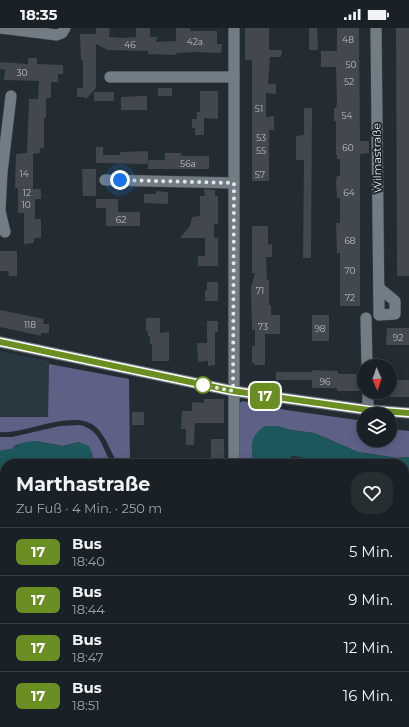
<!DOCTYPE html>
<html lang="de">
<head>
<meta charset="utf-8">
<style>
	:root { --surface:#1a2126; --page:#272e32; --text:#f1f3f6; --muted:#9fa3a7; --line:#383e43 }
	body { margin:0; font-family:Montserrat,sans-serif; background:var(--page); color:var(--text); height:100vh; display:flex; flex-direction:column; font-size:15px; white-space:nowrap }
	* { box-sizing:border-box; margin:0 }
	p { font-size:13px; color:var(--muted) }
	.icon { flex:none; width:22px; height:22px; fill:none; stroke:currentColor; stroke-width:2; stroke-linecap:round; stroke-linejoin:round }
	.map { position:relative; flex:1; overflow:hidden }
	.side { position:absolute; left:0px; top:431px; width:409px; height:268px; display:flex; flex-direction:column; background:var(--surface); border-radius:16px 16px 0 0; box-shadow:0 2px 10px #0003,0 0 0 1px var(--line) }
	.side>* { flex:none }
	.badge { padding:0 8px; border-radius:6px; font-size:14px; line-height:26px }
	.needle { width:26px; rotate:178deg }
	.buttons { position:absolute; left:357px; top:331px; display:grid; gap:8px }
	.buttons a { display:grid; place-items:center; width:40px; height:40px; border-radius:50%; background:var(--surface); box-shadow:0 2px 10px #0003,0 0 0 1px var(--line); font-size:20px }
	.you { position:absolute; width:20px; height:20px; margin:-10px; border:3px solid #fff; border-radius:50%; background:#1a73e8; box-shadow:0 0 0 6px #1a73e833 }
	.map>.badge { position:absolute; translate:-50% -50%; box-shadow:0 0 0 2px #fff }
	.round { display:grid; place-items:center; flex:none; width:42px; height:42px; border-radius:16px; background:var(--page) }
	.summary { display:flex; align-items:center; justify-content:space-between; height:68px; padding:0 16px }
	h1 { font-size:19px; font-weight:700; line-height:30px }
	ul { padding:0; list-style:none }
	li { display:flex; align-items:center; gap:12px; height:48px; padding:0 16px; border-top:1px solid var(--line) }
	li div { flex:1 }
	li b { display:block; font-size:15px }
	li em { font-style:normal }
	li .badge { min-width:44px; font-weight:700; text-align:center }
	.status { display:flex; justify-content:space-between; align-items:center; height:28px; padding:0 20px; background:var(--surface); direction:ltr }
	.status svg { height:11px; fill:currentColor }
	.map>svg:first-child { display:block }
	.built { fill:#293741 }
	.green { fill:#4e5072 }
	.forest { fill:#5e6186 }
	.water { fill:#1c585b }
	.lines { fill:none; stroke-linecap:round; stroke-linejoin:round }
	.stream { stroke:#1c585b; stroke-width:3 }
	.building { fill:#424750 }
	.minor-casing { stroke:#3f474c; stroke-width:12 }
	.minor { stroke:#727c84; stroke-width:11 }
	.line-casing { stroke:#fff; stroke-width:9 }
	.line { stroke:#6b8e23; stroke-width:6 }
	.walk { stroke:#e2e7ec; stroke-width:4; stroke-dasharray:0 7.2 }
	.stop-dot { fill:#fff; stroke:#6b8e23; stroke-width:2 }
	.labels { text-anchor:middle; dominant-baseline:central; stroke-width:3.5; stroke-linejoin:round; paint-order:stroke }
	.number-label { font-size:9px; fill:#babfc5 }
	.street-label { font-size:11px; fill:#e2e7ec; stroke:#1a2228 }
</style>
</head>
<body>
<div class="status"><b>18:35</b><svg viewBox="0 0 49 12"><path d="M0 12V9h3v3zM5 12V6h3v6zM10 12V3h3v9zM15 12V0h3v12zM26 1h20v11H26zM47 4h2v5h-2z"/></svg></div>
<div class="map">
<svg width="409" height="699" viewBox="0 0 409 699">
	<rect width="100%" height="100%" fill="#232c32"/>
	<path class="built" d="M0,323L49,333L48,389H0Z"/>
	<path class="green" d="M409,468V502L404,503V469Z"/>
	<g class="forest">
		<path d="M49,336L129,351L130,436H118C111,425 107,411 98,401C77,378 26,407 0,404V389H48Z"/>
		<path d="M243,373L286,382L364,393V412H390V401L409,403V429L397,430L358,424L314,405L291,402L276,398L252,426L255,436H238V376Z"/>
		<path d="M80,397C101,402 102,421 112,436H93L92,425L79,414L63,418L35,413L16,417L11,421L0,423V409H12L60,398Z"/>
		<path d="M0,443L5,445V493H0Z"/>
	</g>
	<g class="water">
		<path d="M265,398H276L291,402L314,405L358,424L397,430L409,429V453H404V436H311L301,429L292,428L287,436H255C250,418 249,409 265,398Z"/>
		<path d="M35,413L63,418L79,414L89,418L92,425L93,436H5V445L0,443V423L11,421L21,415Z"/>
	</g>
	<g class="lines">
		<g class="stream">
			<path d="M404,485H409"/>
			<path d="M0,505L5,506"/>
		</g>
	</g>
	<g class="building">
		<path d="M96,0H110L109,9L123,10L136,9V0H150V9H157L156,14L176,13V0H190V3H217V16H222L221,25L195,24L177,25L176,27L148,26V23L108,22L96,16V60L86,71L84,69H77V60H83V32H81L80,6H96Z"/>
		<path d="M245,0H269V22H282L281,29H270L268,56H276V66L266,65V89L274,88V102H269V153H252V32H245Z"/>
		<path d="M309,0H317L318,22H309Z"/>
		<path d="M337,0H359L360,113H369V125L360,126V278H340V225H337L336,195H340V170H337L336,154L337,148H340V131H337V127H336V93H334V80H336L337,76L336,39H321V23H337Z"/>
		<path d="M396,0H409V248H397Z"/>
		<path d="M28,30H37V36L63,37V46H58V54H51V70H46V90H44V120H40V125L33,126V161H41V171H35V191H41V210H34V215L24,216V185H18V160H15L16,126L27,125L29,71H38L39,53L4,52L5,42L0,41V34L28,36Z"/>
		<rect x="158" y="60" width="14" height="8"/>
		<path d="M200,63H218V91L204,90V107H195V100H192V91H197V84H200Z"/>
		<rect x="94" y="64" width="20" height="9"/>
		<path d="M142,68H147V82H121V69Z"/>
		<path d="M304,80H312L311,230H303L304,132H296V108L304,107Z"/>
		<path d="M96,119H103V127H120V124L148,123V135L149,132H165V125H181V128H209V141H148V136L96,135Z"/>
		<path d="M82,141H96V168H83Z"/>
		<path d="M204,161L215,162V168H218V196H214V210H218V238H198V228H205V210H180L190,198L192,189L200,188V168H205Z"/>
		<path d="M156,163L168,164V176L144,175V166H156Z"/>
		<path d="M96,171H118V184H140V198H106V180H96Z"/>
		<path d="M252,198H268V217L272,216V229H266L267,252H269V277H271V287H280V306H265V337H254V335H252V318H255V302H252L251,259L255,245H252Z"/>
		<path d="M0,223H17V248H9L8,243H0Z"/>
		<path d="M207,254H218V273H205V262H207Z"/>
		<path d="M0,282L44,291L43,296H49V305H41V308L0,299Z"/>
		<rect x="312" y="287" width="17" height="26"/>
		<path d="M146,290H160V305L169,304V333H152V316H150V308H148V303H146Z"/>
		<path d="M207,293H218V304H215V337L208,338V333L198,334L197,315H207Z"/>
		<path d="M387,300H409V317H386Z"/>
		<path d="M312,342L338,343V346H363V359L361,363H337V360H312V352H276V344H312Z"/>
		<rect x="390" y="352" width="19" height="17"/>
		<path d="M204,371H224V395H195L194,417H186V401H181L182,383H192V374L204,375Z"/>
		<rect x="132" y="384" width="12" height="13"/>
		<path d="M211,411H224V431L211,430Z"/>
	</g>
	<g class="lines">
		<defs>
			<g id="minor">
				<path d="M0,0L57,7L62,5L65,0"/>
				<path d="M234,0V436"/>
				<path d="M376,0L379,287L395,286V273L379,260"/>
				<path d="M110,49H234"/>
				<path d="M105,152L234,155"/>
				<path d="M0,182L2,144L11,68"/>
				<path d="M0,183L5,204"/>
				<path d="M366,290L367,338"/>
				<path d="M0,314L233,363L368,382L409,385"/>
				<path d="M368,364V382"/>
				<path d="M246,694L256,699"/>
				<path d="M3,699L51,694"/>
			</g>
		</defs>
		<use href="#minor" class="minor-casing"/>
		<use href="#minor" class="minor"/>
	</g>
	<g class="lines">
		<defs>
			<path id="line" d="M0,314L233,363L368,382L409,385"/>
		</defs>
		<use href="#line" class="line-casing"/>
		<use href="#line" class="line"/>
		<path class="walk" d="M120,152L234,155L233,363L198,356L203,357"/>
	</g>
	<circle class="stop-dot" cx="203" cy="357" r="8"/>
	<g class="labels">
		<g class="number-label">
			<text x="348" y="11">48</text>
			<text x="195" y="13">42a</text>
			<text x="130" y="16">46</text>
			<text x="351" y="36">50</text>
			<text x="22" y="44">30</text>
			<text x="349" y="53">52</text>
			<text x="259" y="80">51</text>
			<text x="347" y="87">54</text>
			<text x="261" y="109">53</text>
			<text x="348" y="119">60</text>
			<text x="261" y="122">55</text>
			<text x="188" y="135">56a</text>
			<text x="24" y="145">14</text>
			<text x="260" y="146">57</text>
			<text x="27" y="164">12</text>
			<text x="349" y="164">64</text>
			<text x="26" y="176">10</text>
			<text x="121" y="191">62</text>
			<text x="350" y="212">68</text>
			<text x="350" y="242">70</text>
			<text x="260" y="262">71</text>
			<text x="350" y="269">72</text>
			<text x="30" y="296">118</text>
			<text x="263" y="298">73</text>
			<text x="320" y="300">98</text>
			<text x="398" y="309">92</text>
			<text x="325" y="353">96</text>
		</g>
		<g class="street-label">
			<text transform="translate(377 130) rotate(-91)">Wilmastraße</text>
		</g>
	</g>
</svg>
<div class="buttons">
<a><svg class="needle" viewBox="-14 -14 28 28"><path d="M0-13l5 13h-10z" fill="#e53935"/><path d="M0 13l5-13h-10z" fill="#9fa3a7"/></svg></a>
<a><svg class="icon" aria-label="layers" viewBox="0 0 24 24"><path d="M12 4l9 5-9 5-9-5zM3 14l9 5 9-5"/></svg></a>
</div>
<div class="you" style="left:120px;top:152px"></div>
<b class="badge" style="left:265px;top:368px;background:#6b8e23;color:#fff">17</b>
<section class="side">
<div class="summary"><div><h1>Marthastraße</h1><p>Zu Fuß · 4 Min. · 250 m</p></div><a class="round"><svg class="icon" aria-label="heart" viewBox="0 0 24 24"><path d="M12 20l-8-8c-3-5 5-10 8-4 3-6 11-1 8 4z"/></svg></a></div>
<ul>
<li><span class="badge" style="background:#6b8e23;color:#fff">17</span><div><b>Bus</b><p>18:40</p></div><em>5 Min.</em></li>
<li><span class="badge" style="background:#6b8e23;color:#fff">17</span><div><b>Bus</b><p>18:44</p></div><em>9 Min.</em></li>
<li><span class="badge" style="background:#6b8e23;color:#fff">17</span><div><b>Bus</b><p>18:47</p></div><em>12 Min.</em></li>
<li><span class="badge" style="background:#6b8e23;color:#fff">17</span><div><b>Bus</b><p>18:51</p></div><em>16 Min.</em></li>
</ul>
</section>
</div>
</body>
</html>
